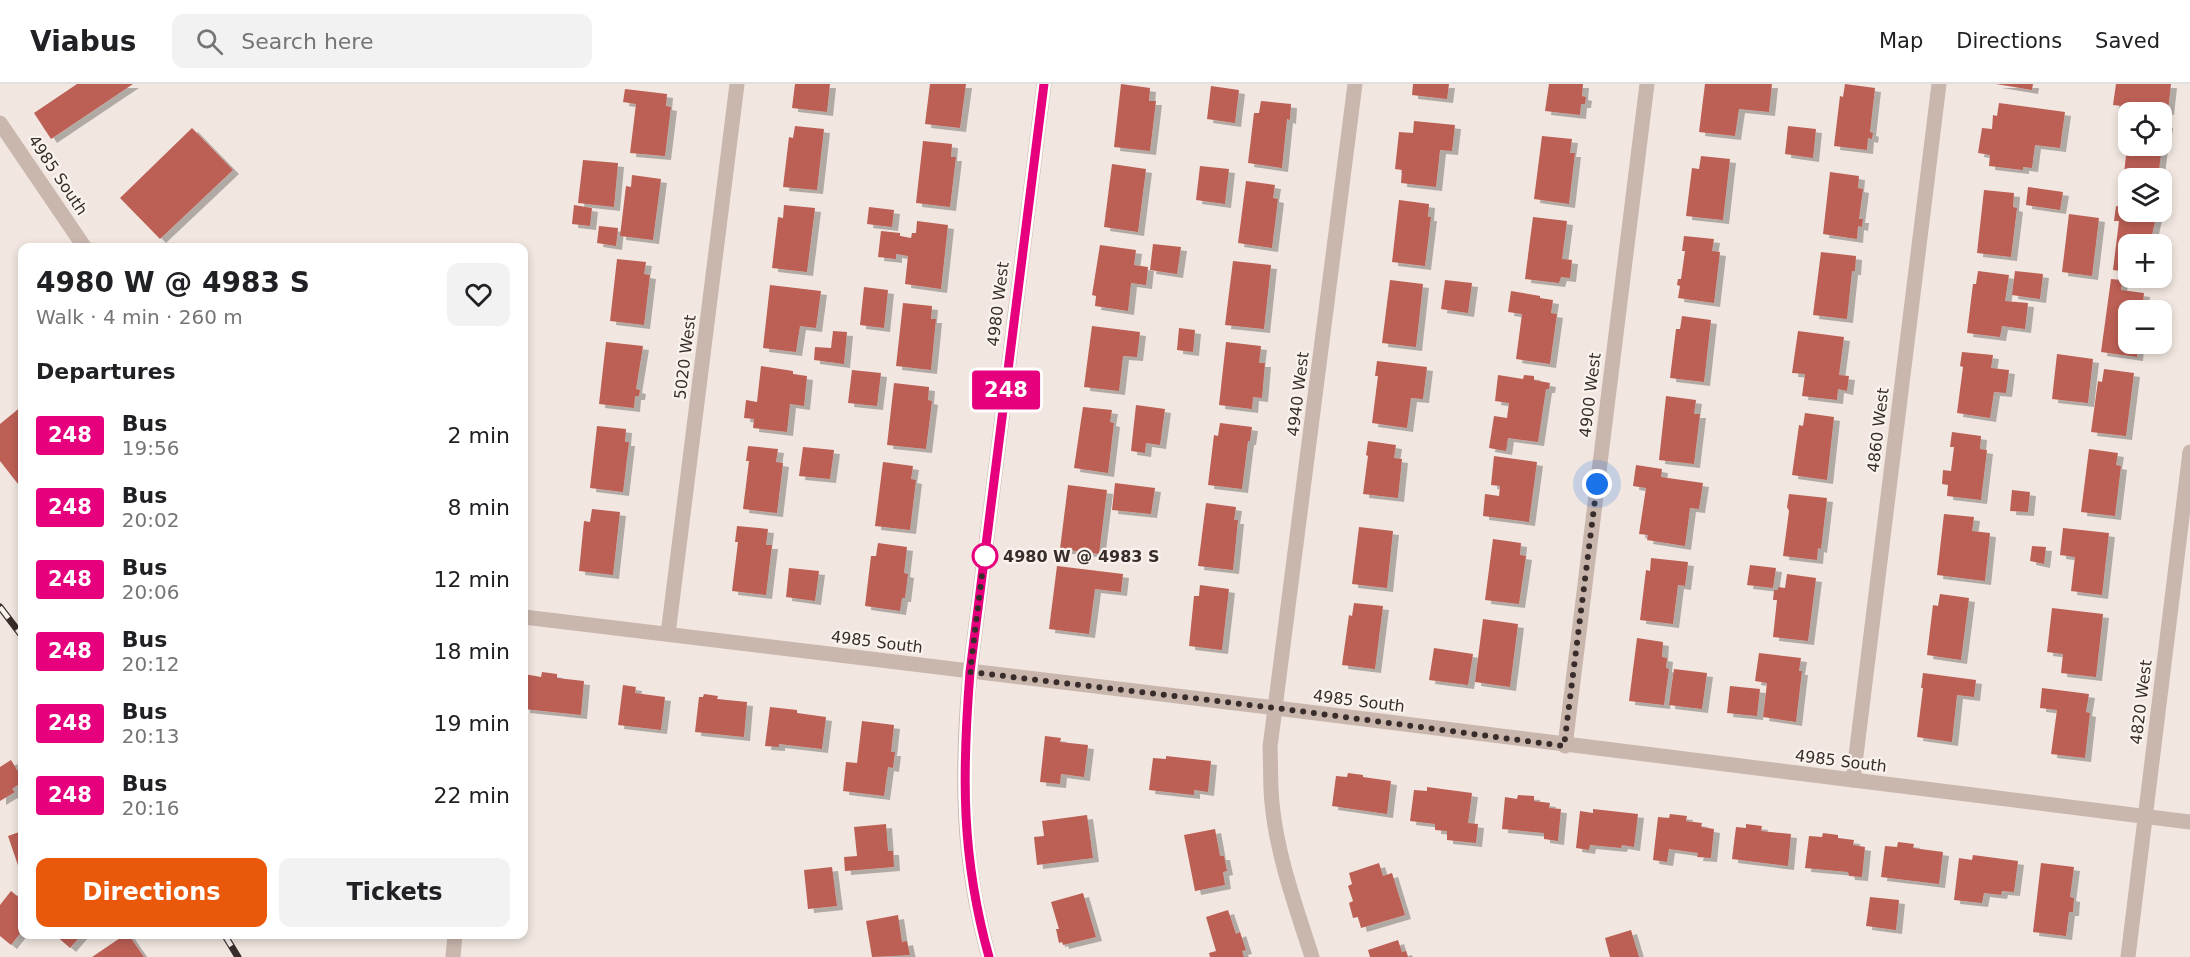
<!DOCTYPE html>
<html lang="en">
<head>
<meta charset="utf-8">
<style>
	:root { --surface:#fff; --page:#f2f2f2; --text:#202124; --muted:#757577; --line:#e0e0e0; --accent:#ea580c }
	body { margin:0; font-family:"DejaVu Sans",sans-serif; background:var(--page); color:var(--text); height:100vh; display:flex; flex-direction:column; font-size:22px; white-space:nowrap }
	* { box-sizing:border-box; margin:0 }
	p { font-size:20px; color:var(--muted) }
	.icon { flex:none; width:33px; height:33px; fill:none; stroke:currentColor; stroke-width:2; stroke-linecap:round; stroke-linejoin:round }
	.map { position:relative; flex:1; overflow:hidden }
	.sheet { position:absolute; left:18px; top:159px; width:510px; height:696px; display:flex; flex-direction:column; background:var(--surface); border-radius:12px; box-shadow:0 3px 9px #0003 }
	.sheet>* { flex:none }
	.badge { padding:0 12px; border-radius:4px; font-size:21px; line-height:39px }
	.tools { position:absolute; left:2118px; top:18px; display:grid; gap:12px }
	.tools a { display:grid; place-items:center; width:54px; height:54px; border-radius:12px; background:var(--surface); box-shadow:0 3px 9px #0003; font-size:30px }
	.you { position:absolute; width:30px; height:30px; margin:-15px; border:4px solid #fff; border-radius:50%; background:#1a73e8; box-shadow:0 0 0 9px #1a73e833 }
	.map>.badge { position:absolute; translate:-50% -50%; box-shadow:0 0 0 3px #fff }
	h2 { padding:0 18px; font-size:22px; line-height:54px }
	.round { display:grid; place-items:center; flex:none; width:63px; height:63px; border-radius:12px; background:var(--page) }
	.overview { display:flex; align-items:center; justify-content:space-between; height:102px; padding:0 18px }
	h1 { font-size:28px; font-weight:700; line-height:45px }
	.primary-button { display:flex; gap:12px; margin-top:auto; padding:12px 18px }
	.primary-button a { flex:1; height:69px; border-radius:12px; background:var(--accent); color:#fff; font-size:24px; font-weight:700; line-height:69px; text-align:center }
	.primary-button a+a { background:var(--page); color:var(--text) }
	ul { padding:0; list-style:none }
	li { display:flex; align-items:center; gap:18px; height:72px; padding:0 18px }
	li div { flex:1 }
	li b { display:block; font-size:22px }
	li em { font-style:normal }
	li .badge { min-width:66px; font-weight:700; text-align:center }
	header { display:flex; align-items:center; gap:36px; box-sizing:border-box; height:84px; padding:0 30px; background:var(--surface); border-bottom:2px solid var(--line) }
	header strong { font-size:28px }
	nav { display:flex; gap:33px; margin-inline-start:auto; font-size:21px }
	.search { width:420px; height:54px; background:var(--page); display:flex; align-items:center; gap:15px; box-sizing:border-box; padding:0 21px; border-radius:12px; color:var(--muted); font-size:22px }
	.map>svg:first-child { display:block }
	.building { fill:#bc5f54; filter:url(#shadow) }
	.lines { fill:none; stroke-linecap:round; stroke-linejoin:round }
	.minor { stroke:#c9b6ad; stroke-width:15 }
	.tertiary { stroke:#c9b6ad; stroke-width:15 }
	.rail-casing { stroke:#382d2b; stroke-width:7 }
	.rail { stroke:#f9f2ed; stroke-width:4.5; stroke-dasharray:14; stroke-linecap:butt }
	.line-casing { stroke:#fff; stroke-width:14 }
	.line { stroke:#e6007e; stroke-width:9 }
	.walk { stroke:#382d2b; stroke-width:6; stroke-dasharray:0 10.8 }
	.stop-dot { fill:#fff; stroke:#e6007e; stroke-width:3 }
	.labels { text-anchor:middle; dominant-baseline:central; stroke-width:4.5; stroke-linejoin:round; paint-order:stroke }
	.street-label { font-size:16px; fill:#382d2b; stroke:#f9f2ed }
	.stop-label { font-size:16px; font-weight:bold; fill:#382d2b; stroke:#f9f2ed; text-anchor:start }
</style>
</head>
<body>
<header>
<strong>Viabus</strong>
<div class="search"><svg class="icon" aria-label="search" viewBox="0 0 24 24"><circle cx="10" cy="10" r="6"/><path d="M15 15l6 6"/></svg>Search here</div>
<nav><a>Map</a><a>Directions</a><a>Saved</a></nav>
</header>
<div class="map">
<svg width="2190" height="873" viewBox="0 0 2190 873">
	<defs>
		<filter id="shadow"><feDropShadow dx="6" dy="4" stdDeviation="0" flood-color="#0004"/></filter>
	</defs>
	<rect width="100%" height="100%" fill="#f1e7e0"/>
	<g class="building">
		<path d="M77,0H133L51,55L34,29Z"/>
		<path d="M795,0H830L827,28L792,24Z"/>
		<path d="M930,0H966L960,44L925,40Z"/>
		<path d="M1121,0L1150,4L1149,17H1156L1150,67L1114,63Z"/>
		<path d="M1413,0H1449L1447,15L1412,11Z"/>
		<path d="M1549,0H1583L1582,12L1586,13L1585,20H1581L1580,31L1545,27Z"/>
		<path d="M1705,0H1772L1769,28L1739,25L1735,52L1699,48Z"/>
		<path d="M1845,0L1875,4L1870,48L1873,49L1872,55L1868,54L1867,66L1834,62L1840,12L1843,13Z"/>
		<path d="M1996,0H2033L2032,6Z"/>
		<path d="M2116,0H2171L2168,27L2113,21Z"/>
		<path d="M1211,2L1239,6L1235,39L1207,35Z"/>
		<path d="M625,5L667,10L666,22L671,23L665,72L630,69L636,20L623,18Z"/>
		<path d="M1261,17L1291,20L1290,36L1287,35L1282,84L1248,79L1254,29H1259Z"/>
		<path d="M1999,19L2065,28L2060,64L2035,61L2032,84L2023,83V86L1989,82L1990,71L1978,69L1982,44L1992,45L1993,31L1997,32Z"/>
		<path d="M1414,37L1455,41L1452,67L1440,66L1436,103L1401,99L1402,86L1395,85L1399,48L1413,49Z"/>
		<path d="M2162,39L2167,40L2165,55H2162Z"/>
		<path d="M795,42L824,45L817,106L783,103L789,53L793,54Z"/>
		<path d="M1788,42L1816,45L1813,74L1785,70Z"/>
		<path d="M192,44L233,86L160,155L120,114Z"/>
		<path d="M1542,52L1572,55L1570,69H1575L1569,120L1534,115Z"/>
		<path d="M923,57L952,60L951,73H956L950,123L916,119Z"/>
		<path d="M2127,62H2162L2158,94H2128V99H2123Z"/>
		<path d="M1701,72L1730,75L1723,136L1686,132L1692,84L1699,85Z"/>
		<path d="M583,76L618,79L614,123L578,119Z"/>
		<path d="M1112,80L1146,85L1138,148L1104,143Z"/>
		<path d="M1200,82L1229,85L1225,120L1196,116Z"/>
		<path d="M1830,88L1859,92L1858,104L1863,105L1859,135H1863L1862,143L1858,142L1857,155L1823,150Z"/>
		<path d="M632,91L661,95L653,156L620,152L626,102L631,103Z"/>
		<path d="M1246,97L1275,101L1273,114L1278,115L1272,164L1238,159Z"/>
		<path d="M2028,103L2063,108L2060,126L2026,121Z"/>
		<path d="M1984,106L2014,109L2013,123L2017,124L2011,173L1977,169Z"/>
		<path d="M1399,116L1429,120L1428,133H1431L1425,182L1392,178Z"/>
		<path d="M574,121L592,124L590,142L572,140Z"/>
		<path d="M784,121L815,124L807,188L772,184L778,133L783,134Z"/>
		<path d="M2116,122L2128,124V128H2157L2150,160H2128V188L2113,186L2119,137H2114Z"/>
		<path d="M869,123L894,126L892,143L867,140Z"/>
		<path d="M2069,130L2099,134L2092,192L2062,188Z"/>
		<path d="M1533,133L1567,137L1562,175L1572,176L1570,194L1561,193L1559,199L1525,195Z"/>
		<path d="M917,137L948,141L941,205L905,200L908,172L896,170V175L878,173L881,147L900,149V152L911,154L912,149H916Z"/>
		<path d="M599,142L618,144L616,162L597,159Z"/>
		<path d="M1684,152L1714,155L1712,167L1720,168L1714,219L1678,214L1680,202L1677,201L1678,195H1681L1685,167H1682Z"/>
		<path d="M1153,160L1181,163L1177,190L1150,186Z"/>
		<path d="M1100,161L1136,166L1134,181L1148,183L1146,201L1131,199L1128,227L1095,222L1096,212L1092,211Z"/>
		<path d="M1821,168L1856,172L1855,187H1852L1847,235L1813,231Z"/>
		<path d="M617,175L646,178L644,190L650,191L644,241L610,237Z"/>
		<path d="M1233,177L1271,181L1264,245L1225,241Z"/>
		<path d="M1978,187L2009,191L2005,217L2028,219L2025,245L2002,242L2000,253L1967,249L1973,200H1976Z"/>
		<path d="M2015,187L2043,190L2040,215L2012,211Z"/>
		<path d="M2111,195L2122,196L2121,206L2144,209L2142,226H2128V260H2138L2137,273L2101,268Z"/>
		<path d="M1390,196L1423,200L1416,263L1382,259Z"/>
		<path d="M1445,196L1472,199L1468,229L1441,225Z"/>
		<path d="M770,201L821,207L816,244L800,242L796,268L763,264Z"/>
		<path d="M864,203L888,206L884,244L860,241Z"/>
		<path d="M1511,207L1540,212V214L1553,216L1551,229L1557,230L1550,280L1516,275L1522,230L1508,228Z"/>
		<path d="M903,219L932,222L931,235H936L931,286L896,282Z"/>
		<path d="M1682,232L1711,236L1704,298L1670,294L1676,245H1680Z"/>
		<path d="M1092,242L1140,248L1137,273L1123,272L1119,307L1084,303Z"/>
		<path d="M1179,244L1195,246L1193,268L1177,266Z"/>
		<path d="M833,247L847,248L844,280L814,276L815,263L831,264Z"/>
		<path d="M1798,247L1844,253L1839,291L1849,292L1847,307L1838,305L1837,316L1802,312L1805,290L1792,289Z"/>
		<path d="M606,258L643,262L636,305L640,306L639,312H635L634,324L599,320Z"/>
		<path d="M1226,258L1261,262L1259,279H1265L1262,314L1253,313L1252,325L1219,321Z"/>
		<path d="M1962,268L1993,271L1991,284L2009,286L2006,309L1994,308L1990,334L1957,329L1963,283L1960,282Z"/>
		<path d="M2057,270L2093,275L2088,319L2052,315Z"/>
		<path d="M1377,277L1427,283L1423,315L1411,314L1407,344L1372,339L1378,292H1375Z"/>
		<path d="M761,282L793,287V290L807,292L804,322L790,320L787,348L753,344L754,335L744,334L746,316L757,318Z"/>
		<path d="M2104,285L2134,289L2126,352L2091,348L2098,297L2102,298Z"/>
		<path d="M852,286L881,289L877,322L848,319Z"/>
		<path d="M1498,291L1523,295L1524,291L1534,292V296L1550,299L1549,305H1546L1538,358L1508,354L1506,367L1489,364L1494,332L1507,334L1509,319L1495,317Z"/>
		<path d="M894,299L929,303L928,316L932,317L926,365L887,361Z"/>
		<path d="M1666,312L1696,316L1694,330H1700L1694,380L1659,376Z"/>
		<path d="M1136,321L1165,325L1160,361L1146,359L1145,369L1131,367Z"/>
		<path d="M22,322V397L18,400L0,377V340Z"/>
		<path d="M1083,323L1112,326L1110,338L1114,339L1108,389L1074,384Z"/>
		<path d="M1805,329L1834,333L1827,396L1792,391L1799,341L1803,342Z"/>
		<path d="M1220,339L1252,343L1250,357H1248L1242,405L1208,401L1214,351L1218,352Z"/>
		<path d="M597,342L626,345L625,358H629L623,408L590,404Z"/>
		<path d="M1952,348L1981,352L1980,365L1987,366L1981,416L1947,412L1948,401L1942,400L1943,386L1951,387L1954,363H1950Z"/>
		<path d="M1368,357L1396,361L1394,374L1402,375L1398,414L1363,410L1368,372L1366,371Z"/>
		<path d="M748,362L778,365L776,378L783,379L777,429L743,425L749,377H746Z"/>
		<path d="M803,363L834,366L830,395L799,392Z"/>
		<path d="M2089,365L2118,369L2116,381L2121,382L2115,432L2081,428Z"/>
		<path d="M1494,372L1537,378L1529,438L1483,432L1485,410L1499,412L1500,402L1491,401Z"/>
		<path d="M883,378L913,382L911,395L916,396L910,446L875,442Z"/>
		<path d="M1636,381L1662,385L1661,393L1703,399L1699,425L1690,424L1685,462L1647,456L1648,451L1639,450L1646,404L1633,402Z"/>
		<path d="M1115,399L1155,404L1151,430L1112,426Z"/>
		<path d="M1068,401L1107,406L1099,470L1060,465Z"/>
		<path d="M2012,406L2030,408L2028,428L2010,427Z"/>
		<path d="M1789,410L1827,414L1821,465L1818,464L1817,476L1783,472L1789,427L1787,423Z"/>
		<path d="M1206,419L1236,423L1234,436H1238L1233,486L1198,482Z"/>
		<path d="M592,425L620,428L613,491L579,487L584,437L590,438Z"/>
		<path d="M1944,430L1974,433L1972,447L1990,449L1985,497L1937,491Z"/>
		<path d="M737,442L768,445L766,461H772L766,511L732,507L738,458H735Z"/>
		<path d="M1359,443L1393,447L1387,504L1352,500Z"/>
		<path d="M2063,444L2109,449L2102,511L2071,507L2075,473L2060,471Z"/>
		<path d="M1493,455L1521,459L1520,471L1526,472L1519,520L1485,516Z"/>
		<path d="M878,459L907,463L904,489L908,490L905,514H902L900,527L865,522L871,472H876Z"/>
		<path d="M2032,462L2046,463L2044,480L2030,477Z"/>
		<path d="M1651,474L1688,478L1685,502L1678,501L1673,540L1640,536L1646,486L1650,487Z"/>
		<path d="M1750,481L1776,484L1773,504L1747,501Z"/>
		<path d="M1057,482L1123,490L1121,508L1095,505L1089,550L1049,545Z"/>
		<path d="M789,484L819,487L815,517L786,513Z"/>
		<path d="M1787,490L1816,494L1808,557L1773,553L1777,516H1773L1774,506H1778V503L1785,504Z"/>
		<path d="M1200,501L1229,505L1222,566L1189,562L1194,512H1199Z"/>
		<path d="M1940,510L1969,514L1961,576L1927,571L1933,521L1938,522Z"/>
		<path d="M1354,519L1383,522L1375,585L1342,581L1349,531L1352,532Z"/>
		<path d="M2052,524L2103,530L2096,593L2061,589L2063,570L2047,568Z"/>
		<path d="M1483,535L1518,540L1510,603L1475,598Z"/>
		<path d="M1637,554L1663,558L1662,573L1667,574L1666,584L1669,585L1664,621L1629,617Z"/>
		<path d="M1434,564L1473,570L1468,601L1429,596Z"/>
		<path d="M1759,569L1801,574L1799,587H1802L1796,638L1763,633L1767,599L1755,597Z"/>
		<path d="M1674,585L1707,589L1702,625L1669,621Z"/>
		<path d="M542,588L557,590V594L584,597L581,631L524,625V590L541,593Z"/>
		<path d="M1923,589L1976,596L1974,613L1957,611L1952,658L1917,653L1923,604H1921Z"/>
		<path d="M623,601L636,603L635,609L665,613L661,646L618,641Z"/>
		<path d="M1730,602L1760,605L1757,632L1727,629Z"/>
		<path d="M2042,604L2089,610L2086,628L2090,629L2085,674L2051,670L2057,626L2040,624Z"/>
		<path d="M704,610L718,612L717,615L747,618L744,653L695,648L699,613H703Z"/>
		<path d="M770,623L797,626V629L826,633L822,665L779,660V663L765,662Z"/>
		<path d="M862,637L894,641L891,668H895L893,684L888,683L884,712L843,707L846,678L857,679Z"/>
		<path d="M1045,652L1061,654L1060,658L1088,661L1084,693L1061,690L1060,700L1040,698Z"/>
		<path d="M1166,672L1211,677L1208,708L1194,706V711L1149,706L1153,674L1166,675Z"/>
		<path d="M11,676L22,694V698L12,705L15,708L0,717V683Z"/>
		<path d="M1348,689L1363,691V693L1391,697L1387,730L1332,722L1336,692L1347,693Z"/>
		<path d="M1427,703L1472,709L1468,739L1478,740L1476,759L1447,756V747L1435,746V740L1410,737L1414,706L1427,707Z"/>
		<path d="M1518,711L1534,712V717L1550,719L1549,724L1561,725L1558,757L1544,755V749L1502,745L1505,713L1517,715Z"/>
		<path d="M1593,725L1638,730L1634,763L1622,761L1621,764L1590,761L1589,766L1576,764L1580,727L1593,729Z"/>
		<path d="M1670,730L1687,732L1686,737L1702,739L1701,743L1714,745L1711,774L1697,773L1698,769L1669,765L1667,778L1653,776L1658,733L1669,734Z"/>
		<path d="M1087,731L1093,774L1037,781L1034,753L1044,752L1042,737Z"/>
		<path d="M886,740L888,767H893L894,783L845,787L844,773L857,772L854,743Z"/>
		<path d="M1746,740L1762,742L1761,747L1791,750L1788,782L1732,775L1736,743L1746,744Z"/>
		<path d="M1215,745L1220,772H1224L1227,787L1223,788L1225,801L1195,807L1184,751Z"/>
		<path d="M22,747V793L8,752Z"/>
		<path d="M1823,749L1838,751V754L1854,756L1853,761L1865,763L1862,793L1849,792L1848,788L1805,784L1809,752L1822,753Z"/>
		<path d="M1898,758L1914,760L1913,764L1943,768L1939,800L1881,793L1885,762L1897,763Z"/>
		<path d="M1973,771L2018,777L2014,808L2002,807L2001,811L1984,809L1982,819L1954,816L1959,774L1972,776Z"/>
		<path d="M1379,779L1383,792L1392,789L1405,831L1361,844L1358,833L1353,834L1349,819L1353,817L1348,802L1352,800L1349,789Z"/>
		<path d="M2041,779L2074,783L2070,813L2074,814L2073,828H2069L2066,852L2033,848Z"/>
		<path d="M832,783L837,822L808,825L804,786Z"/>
		<path d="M11,807L22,816V847L11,861L0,852V821Z"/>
		<path d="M1083,809L1096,853L1063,861L1062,858L1059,859L1056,845H1059L1051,818Z"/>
		<path d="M1870,813L1899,816L1896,846L1866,842Z"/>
		<path d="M1228,826L1236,850L1240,848L1246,866L1242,867L1244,873H1210L1209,869L1216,867L1206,833Z"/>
		<path d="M898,831L902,858L907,857L910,871L872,873L866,837Z"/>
		<path d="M1631,846L1639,873H1610L1605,854Z"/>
		<path d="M54,850H82L70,864Z"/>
		<path d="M126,850H128L144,873H92Z"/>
		<path d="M1398,856L1402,868L1406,867L1408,873H1370L1368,866Z"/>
	</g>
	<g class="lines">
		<g class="minor">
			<path d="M0,39L85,164"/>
			<path d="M524,533L1276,624L2190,738"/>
			<path d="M668,550L737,0"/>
			<path d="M1565,662L1647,0"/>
			<path d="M1853,696L1939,0"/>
			<path d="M453,873L455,850"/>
			<path d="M1312,873C1296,823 1277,772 1272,719C1270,701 1271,682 1270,663L1355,0"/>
			<path d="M2128,873L2190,368"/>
		</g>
		<path class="tertiary" d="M989,873C961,774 961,689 970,588L1044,0"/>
		<defs>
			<g id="rail">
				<path d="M0,523L22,552"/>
				<path d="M224,850L238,873"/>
			</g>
		</defs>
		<use href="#rail" class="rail-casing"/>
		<use href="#rail" class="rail"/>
	</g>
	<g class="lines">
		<defs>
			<path id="line" d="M989,873C961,773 962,690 970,588L1044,0"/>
		</defs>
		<use href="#line" class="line-casing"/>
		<use href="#line" class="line"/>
		<path class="walk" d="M985,472V466L970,588L1276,624L1564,662L1597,400"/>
	</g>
	<circle class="stop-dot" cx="985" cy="472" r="12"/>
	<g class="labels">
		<g class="street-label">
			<text transform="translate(58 91) rotate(56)">4985 South</text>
			<text transform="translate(998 220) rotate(-83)">4980 West</text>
			<text transform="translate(685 273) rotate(-83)">5020 West</text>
			<text transform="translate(1298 310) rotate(-83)">4940 West</text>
			<text transform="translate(1590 311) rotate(-83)">4900 West</text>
			<text transform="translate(1878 346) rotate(-83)">4860 West</text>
			<text transform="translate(877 558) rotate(7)">4985 South</text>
			<text transform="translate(1359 617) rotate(7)">4985 South</text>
			<text transform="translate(2141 618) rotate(-83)">4820 West</text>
			<text transform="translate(1841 677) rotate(7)">4985 South</text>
		</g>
		<g class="stop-label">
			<text x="1003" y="472">4980 W @ 4983 S</text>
		</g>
	</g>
</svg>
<div class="tools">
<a><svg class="icon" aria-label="locate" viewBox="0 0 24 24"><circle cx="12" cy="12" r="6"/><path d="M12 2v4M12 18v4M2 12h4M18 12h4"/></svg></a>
<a><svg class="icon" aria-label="layers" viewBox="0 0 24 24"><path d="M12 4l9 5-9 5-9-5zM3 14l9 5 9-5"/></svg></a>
<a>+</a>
<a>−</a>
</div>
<div class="you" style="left:1597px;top:400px"></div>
<b class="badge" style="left:1006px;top:306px;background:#e6007e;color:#fff">248</b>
<section class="sheet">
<div class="overview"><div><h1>4980 W @ 4983 S</h1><p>Walk · 4 min · 260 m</p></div><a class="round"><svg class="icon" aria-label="heart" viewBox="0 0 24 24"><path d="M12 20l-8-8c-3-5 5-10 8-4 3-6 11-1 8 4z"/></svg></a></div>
<h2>Departures</h2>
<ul>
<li><span class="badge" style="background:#e6007e;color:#fff">248</span><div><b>Bus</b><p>19:56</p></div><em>2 min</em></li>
<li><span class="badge" style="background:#e6007e;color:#fff">248</span><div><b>Bus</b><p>20:02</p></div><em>8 min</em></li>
<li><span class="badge" style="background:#e6007e;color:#fff">248</span><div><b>Bus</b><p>20:06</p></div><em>12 min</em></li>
<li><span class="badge" style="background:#e6007e;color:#fff">248</span><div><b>Bus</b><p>20:12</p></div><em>18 min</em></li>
<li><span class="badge" style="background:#e6007e;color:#fff">248</span><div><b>Bus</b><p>20:13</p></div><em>19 min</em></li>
<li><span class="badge" style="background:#e6007e;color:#fff">248</span><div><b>Bus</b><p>20:16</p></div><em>22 min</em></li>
</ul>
<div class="primary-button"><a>Directions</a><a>Tickets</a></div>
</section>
</div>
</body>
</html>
